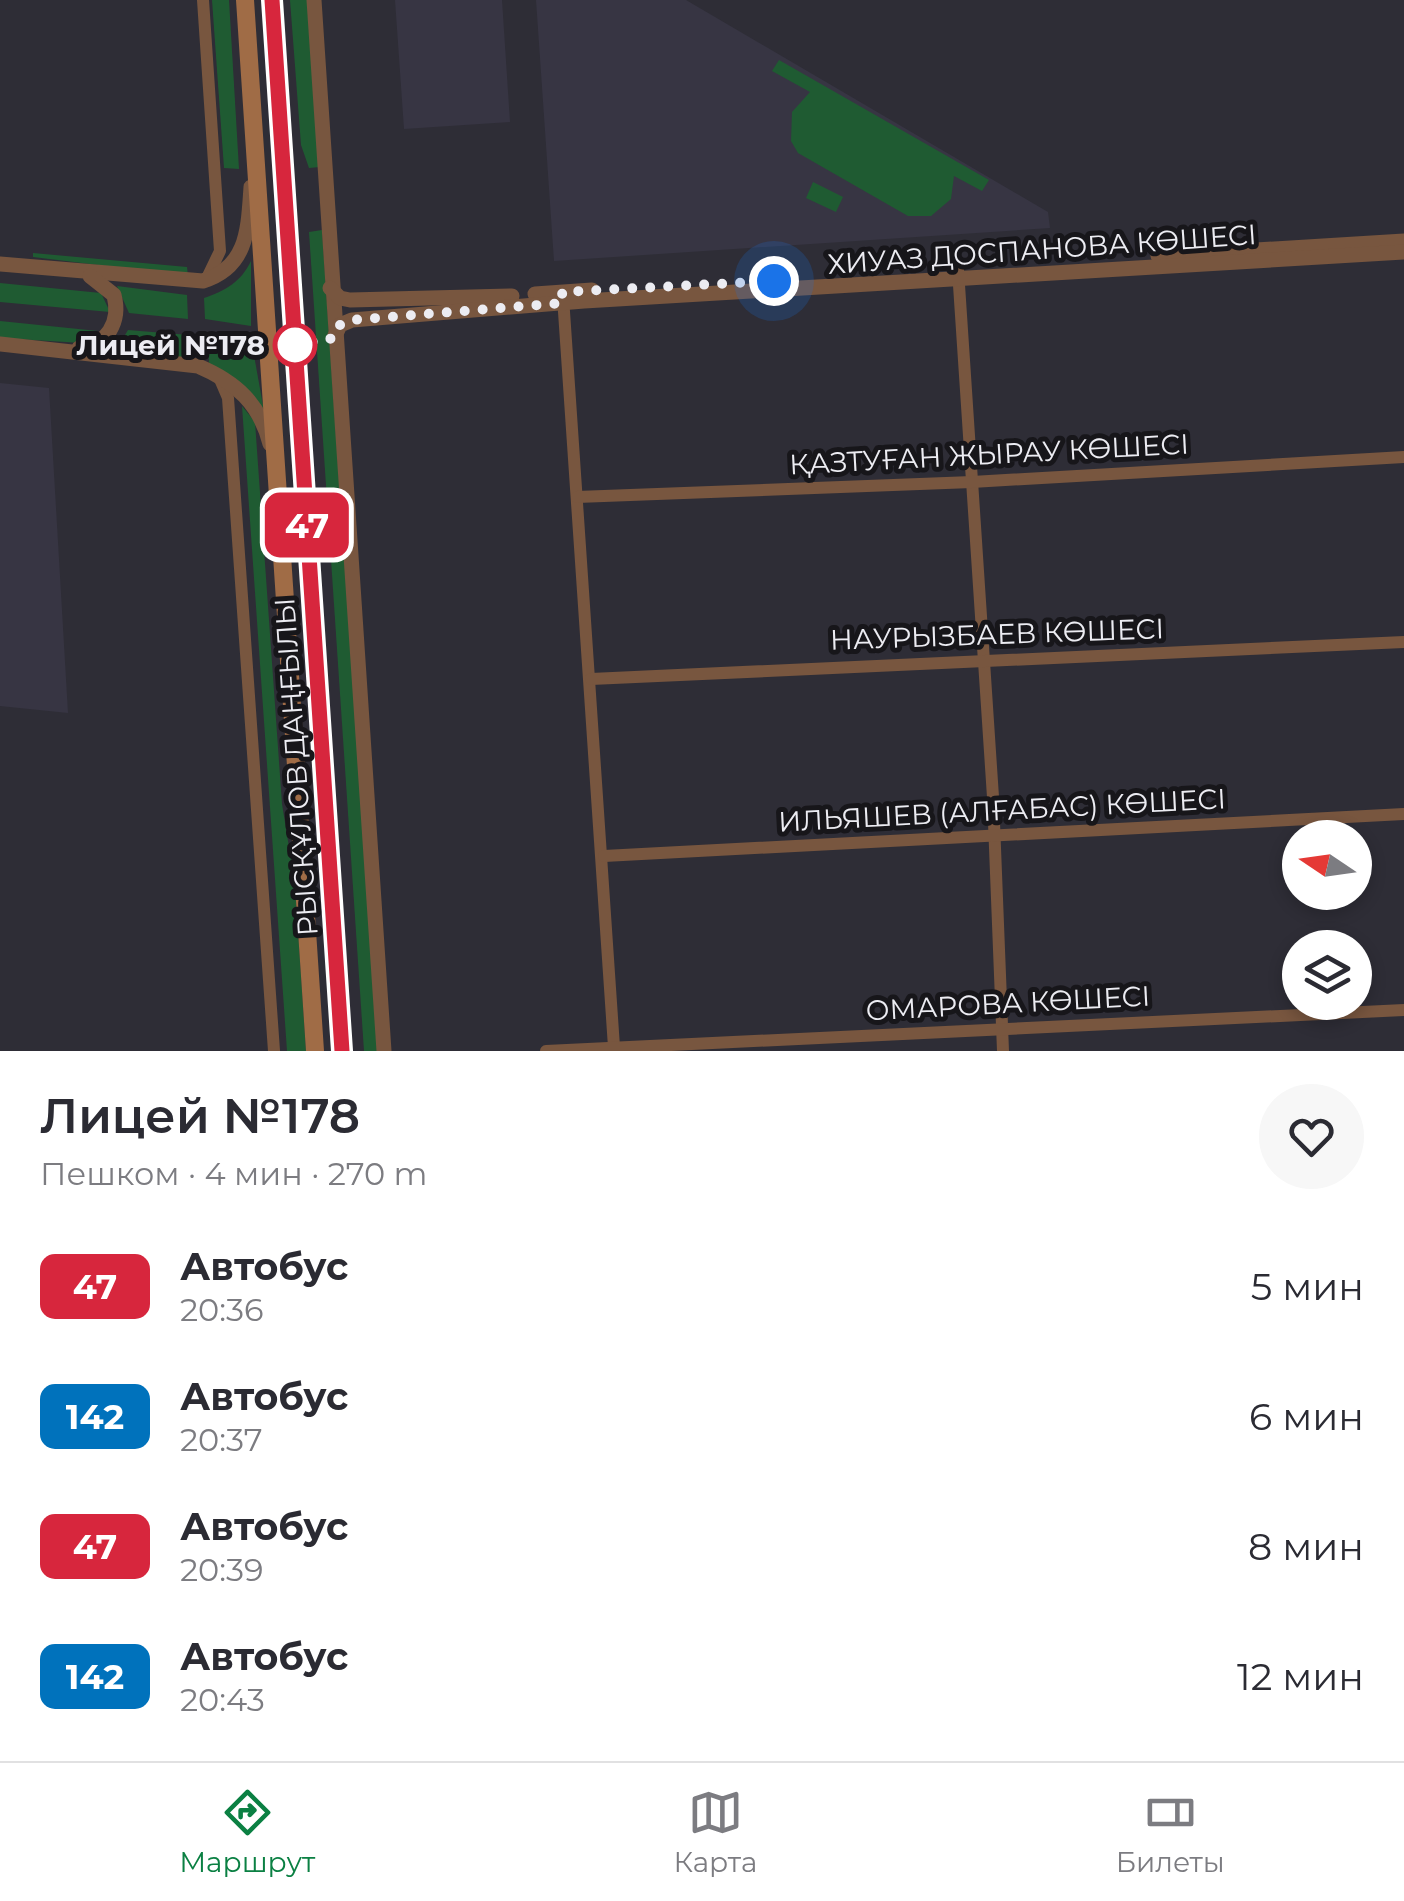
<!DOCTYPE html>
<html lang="ru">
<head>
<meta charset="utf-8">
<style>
	:root { --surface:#fff; --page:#f7f7f7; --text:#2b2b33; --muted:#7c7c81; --line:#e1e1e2; --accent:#0b8043 }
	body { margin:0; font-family:Montserrat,sans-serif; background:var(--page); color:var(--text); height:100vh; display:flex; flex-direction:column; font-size:38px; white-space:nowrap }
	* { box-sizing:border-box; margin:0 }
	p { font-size:32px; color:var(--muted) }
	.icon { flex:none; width:55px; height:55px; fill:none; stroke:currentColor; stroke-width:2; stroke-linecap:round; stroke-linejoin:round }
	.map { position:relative; height:1051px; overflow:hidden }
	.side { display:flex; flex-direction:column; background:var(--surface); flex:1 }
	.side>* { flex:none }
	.badge { padding:0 20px; border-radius:15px; font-size:35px; line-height:65px }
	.needle { width:65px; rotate:283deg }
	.fabs { position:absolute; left:1282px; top:820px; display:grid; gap:20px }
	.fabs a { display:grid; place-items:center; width:90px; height:90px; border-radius:50%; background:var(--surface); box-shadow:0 5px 15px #0003; font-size:50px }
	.you { position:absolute; width:50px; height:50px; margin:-25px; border:8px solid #fff; border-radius:50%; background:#1a73e8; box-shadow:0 0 0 15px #1a73e833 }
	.map>.badge { position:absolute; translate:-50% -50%; box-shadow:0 0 0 5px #fff }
	.round { display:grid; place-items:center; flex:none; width:105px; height:105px; border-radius:52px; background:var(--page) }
	.headline { display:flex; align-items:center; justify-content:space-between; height:170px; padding:0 40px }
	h1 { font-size:48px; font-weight:600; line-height:75px }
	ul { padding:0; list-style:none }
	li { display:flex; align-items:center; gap:30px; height:130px; padding:0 40px }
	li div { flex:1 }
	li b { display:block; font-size:38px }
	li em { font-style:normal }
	li .badge { min-width:110px; font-weight:700; text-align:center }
	.tabs { display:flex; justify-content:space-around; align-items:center; height:140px; border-top:2px solid var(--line); background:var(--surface); font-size:28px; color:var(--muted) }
	.tabs a { display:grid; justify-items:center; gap:5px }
	.tabs .selected { color:var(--accent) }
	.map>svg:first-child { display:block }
	.built { fill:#373543 }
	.green { fill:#1f5b32 }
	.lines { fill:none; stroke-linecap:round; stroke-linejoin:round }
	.minor { stroke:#78563f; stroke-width:12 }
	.tertiary { stroke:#78563f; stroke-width:15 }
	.secondary { stroke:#a06c46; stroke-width:18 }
	.line-casing { stroke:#fff; stroke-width:22 }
	.line { stroke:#d7263d; stroke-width:15 }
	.walk { stroke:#ececf2; stroke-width:10; stroke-dasharray:0 18 }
	.stop-dot { fill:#fff; stroke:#d7263d; stroke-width:5 }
	.labels { text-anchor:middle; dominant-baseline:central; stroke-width:10; stroke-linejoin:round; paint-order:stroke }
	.street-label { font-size:28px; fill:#ececf2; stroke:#17161a }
	.stop-label { font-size:28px; font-weight:bold; fill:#ececf2; stroke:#17161a; text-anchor:end }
</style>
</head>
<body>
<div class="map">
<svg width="1404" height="1051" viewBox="0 0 1404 1051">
	<rect width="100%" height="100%" fill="#2e2d36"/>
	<g class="built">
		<path d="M395,0H502L510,122L404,129Z"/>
		<path d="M536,0H686L1048,212L1050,228L554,261Z"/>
		<path d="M0,383L49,388L68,713L0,706Z"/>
	</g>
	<g class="green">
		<path d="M212,0H229L239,169L224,168Z"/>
		<path d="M290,0H308L320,167L309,168L301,145Z"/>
		<path d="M779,60L989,180L982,191L954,176L951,199L931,216H908L798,153L791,141L792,112L810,92L772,71Z"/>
		<path d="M813,182L843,197L836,212L806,198Z"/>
		<path d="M322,230L378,1051H364L309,232Z"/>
		<path d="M33,253L187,267L188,276L33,257Z"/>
		<path d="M251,261V326L205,319L204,298C225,291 241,282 251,261Z"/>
		<path d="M0,283L101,293L110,312L0,302Z"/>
		<path d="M117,286L187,295L188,319L129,313Z"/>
		<path d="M0,321L98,331L82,343L0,338Z"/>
		<path d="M128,330L189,335L193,360L116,350Z"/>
		<path d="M208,338L252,344L264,411L209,363Z"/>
		<path d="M242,406L255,422L282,804L295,884L306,1051H287Z"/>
	</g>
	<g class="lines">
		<g class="minor">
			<path d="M203,0L220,251L207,278"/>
			<path d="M958,270L993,797L1003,1051"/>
			<path d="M563,297L614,1047"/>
			<path d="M219,377L228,398L274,1051"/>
			<path d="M577,497L972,482L1404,457"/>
			<path d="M591,679L1404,642"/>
			<path d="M604,856L1404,814"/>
			<path d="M546,1051L1404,1010"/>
		</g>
		<g class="tertiary">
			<path d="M314,0L384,1051"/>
			<path d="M1158,256L1404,241"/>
			<path d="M0,264L203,281C248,267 248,229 251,187"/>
			<path d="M330,288L340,298L350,300L512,296"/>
			<path d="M535,294L592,290"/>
			<path d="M334,338L340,325L352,320L584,301L1404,252"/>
			<path d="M0,344L198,366C236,382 260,404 270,444"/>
			<path d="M79,348C107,346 121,322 114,295L90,276"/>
		</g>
		<g class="secondary">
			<path d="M245,0L315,1051"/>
			<path d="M272,0L342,1051"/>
		</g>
	</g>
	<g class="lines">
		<defs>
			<path id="line" d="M272,0L342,1051"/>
		</defs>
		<use href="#line" class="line-casing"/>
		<use href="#line" class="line"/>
		<path class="walk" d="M295,345L334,338L340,325L352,320L563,303L562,292L774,281"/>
	</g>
	<circle class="stop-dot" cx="295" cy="345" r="20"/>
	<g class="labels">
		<g class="street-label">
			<text transform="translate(1042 249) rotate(-4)">ХИУАЗ ДОСПАНОВА КӨШЕСІ</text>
			<text transform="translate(989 454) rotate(-3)">ҚАЗТУҒАН ЖЫРАУ КӨШЕСІ</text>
			<text transform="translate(997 634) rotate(-2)">НАУРЫЗБАЕВ КӨШЕСІ</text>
			<text transform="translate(296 767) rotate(-94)">РЫСҚҰЛОВ ДАҢҒЫЛЫ</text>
			<text transform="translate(1002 810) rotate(-3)">ИЛЬЯШЕВ (АЛҒАБАС) КӨШЕСІ</text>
			<text transform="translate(1008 1003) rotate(-3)">ОМАРОВА КӨШЕСІ</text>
		</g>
		<g class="stop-label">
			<text x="265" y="345">Лицей №178</text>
		</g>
	</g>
</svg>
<div class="fabs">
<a><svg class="needle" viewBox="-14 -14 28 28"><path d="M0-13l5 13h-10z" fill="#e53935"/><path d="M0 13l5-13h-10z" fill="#7c7c81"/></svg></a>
<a><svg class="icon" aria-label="layers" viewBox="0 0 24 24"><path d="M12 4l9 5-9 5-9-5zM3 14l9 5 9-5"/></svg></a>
</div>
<div class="you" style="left:774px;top:281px"></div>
<b class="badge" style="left:307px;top:525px;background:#d7263d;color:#fff">47</b>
</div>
<section class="side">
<div class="headline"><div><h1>Лицей №178</h1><p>Пешком · 4 мин · 270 m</p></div><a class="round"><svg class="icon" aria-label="heart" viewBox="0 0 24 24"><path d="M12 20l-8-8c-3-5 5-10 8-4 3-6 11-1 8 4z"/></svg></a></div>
<ul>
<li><span class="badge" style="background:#d7263d;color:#fff">47</span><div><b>Автобус</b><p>20:36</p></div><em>5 мин</em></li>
<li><span class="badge" style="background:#0072bc;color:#fff">142</span><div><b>Автобус</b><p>20:37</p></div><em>6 мин</em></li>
<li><span class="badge" style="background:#d7263d;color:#fff">47</span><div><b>Автобус</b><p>20:39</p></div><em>8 мин</em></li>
<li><span class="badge" style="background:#0072bc;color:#fff">142</span><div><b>Автобус</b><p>20:43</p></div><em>12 мин</em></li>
</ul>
</section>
<nav class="tabs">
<a class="selected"><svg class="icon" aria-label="directions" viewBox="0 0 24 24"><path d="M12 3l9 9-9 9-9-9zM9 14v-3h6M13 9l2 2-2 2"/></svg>Маршрут</a>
<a><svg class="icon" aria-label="map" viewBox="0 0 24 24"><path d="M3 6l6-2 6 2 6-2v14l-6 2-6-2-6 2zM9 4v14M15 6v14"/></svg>Карта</a>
<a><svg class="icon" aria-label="tickets" viewBox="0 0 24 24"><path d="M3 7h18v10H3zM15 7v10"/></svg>Билеты</a>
</nav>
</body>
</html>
